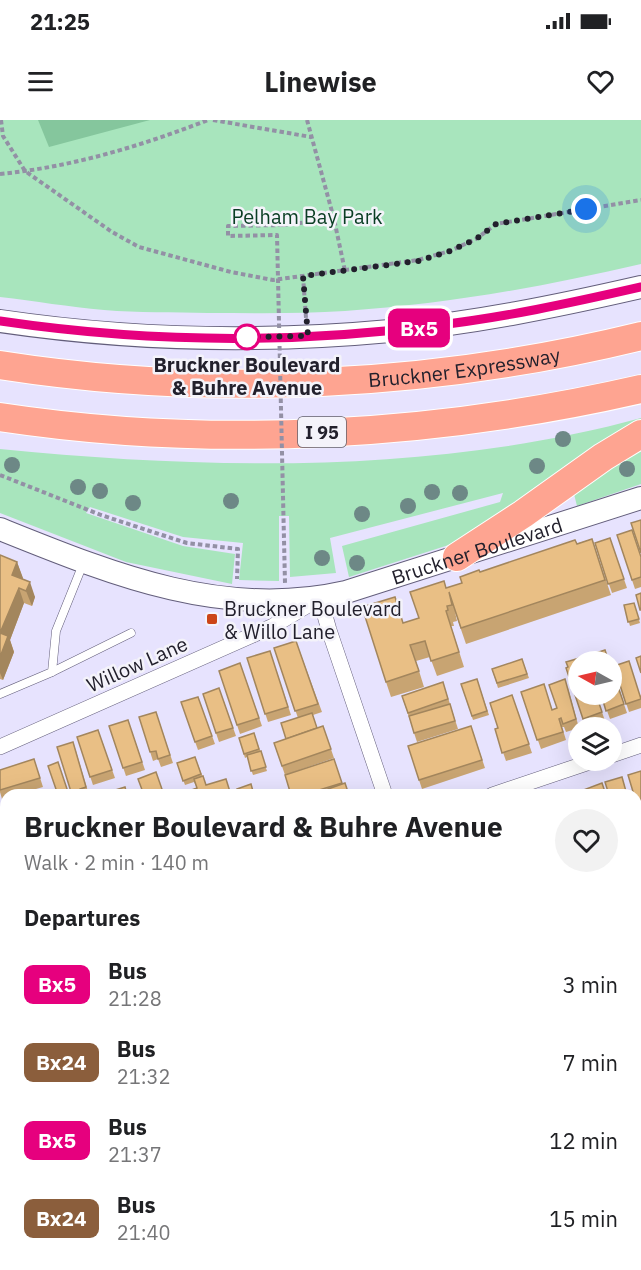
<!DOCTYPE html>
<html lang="en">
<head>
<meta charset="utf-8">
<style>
	:root { --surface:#fff; --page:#f2f2f2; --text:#202124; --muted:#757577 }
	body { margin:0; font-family:"IBM Plex Sans",sans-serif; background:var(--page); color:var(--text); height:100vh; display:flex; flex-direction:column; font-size:22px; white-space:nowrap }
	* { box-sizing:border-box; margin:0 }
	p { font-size:20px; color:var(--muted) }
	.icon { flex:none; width:33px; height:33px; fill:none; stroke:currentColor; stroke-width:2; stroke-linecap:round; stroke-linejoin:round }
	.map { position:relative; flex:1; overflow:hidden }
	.details { position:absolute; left:0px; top:669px; width:642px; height:482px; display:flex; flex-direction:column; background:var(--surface); border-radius:18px 18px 0 0; box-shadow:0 6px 24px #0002 }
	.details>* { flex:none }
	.badge { padding:0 12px; border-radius:9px; font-size:21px; line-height:39px }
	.needle { width:39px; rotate:278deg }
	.controls { position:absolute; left:568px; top:531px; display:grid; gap:12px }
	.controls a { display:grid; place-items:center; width:54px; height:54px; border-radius:50%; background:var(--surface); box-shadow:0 6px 24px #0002; font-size:30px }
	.you { position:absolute; width:30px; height:30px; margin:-15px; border:4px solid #fff; border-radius:50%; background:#1a73e8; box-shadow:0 0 0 9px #1a73e833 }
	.map>.badge { position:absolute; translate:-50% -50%; box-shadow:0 0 0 3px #fff }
	h2 { padding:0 24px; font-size:22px; line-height:54px }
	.round { display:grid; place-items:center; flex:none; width:63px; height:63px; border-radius:32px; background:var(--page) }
	.head { display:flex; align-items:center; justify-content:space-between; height:102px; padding:0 24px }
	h1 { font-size:28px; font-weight:700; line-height:45px }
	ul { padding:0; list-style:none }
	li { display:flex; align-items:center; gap:18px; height:78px; padding:0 24px }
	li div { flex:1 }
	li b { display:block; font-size:22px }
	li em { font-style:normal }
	li .badge { min-width:66px; font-weight:700; text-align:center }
	.status { display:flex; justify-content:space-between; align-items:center; height:42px; padding:0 30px; background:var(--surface); direction:ltr }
	.status svg { height:16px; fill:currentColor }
	header { display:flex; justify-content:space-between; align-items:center; height:78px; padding:0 24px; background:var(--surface); font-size:27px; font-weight:700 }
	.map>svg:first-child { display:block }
	.green { fill:#a8e5bd }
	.forest { fill:#85c69d }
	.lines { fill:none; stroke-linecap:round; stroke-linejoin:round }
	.service-casing { stroke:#635e7b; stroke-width:9 }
	.minor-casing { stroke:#635e7b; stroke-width:16 }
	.secondary-casing { stroke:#635e7b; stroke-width:24 }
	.motorway-casing { stroke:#fff; stroke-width:30 }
	.path { stroke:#9390a5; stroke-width:4; stroke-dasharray:4.5 3; stroke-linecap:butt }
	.service { stroke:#fff; stroke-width:8 }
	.minor { stroke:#fff; stroke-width:15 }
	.secondary { stroke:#fff; stroke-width:22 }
	.motorway { stroke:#fea491; stroke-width:28 }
	.rail { stroke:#878497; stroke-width:4.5 }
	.path-bridge { stroke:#9390a5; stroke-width:4; stroke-dasharray:4.5 3; stroke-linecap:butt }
	.tree { fill:#6d8886 }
	.wall { fill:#c8a472 }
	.shaded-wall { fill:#a3865d }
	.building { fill:#e9bf85; stroke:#a3865d; stroke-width:1.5 }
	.line-casing { stroke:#fff; stroke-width:14 }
	.line { stroke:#e6007e; stroke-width:9 }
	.walk { stroke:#22202c; stroke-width:6; stroke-dasharray:0 10.8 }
	.stop-dot { fill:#fff; stroke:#e6007e; stroke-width:3 }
	.poi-dot { fill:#cc4517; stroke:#f4f3fa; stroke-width:2 }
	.labels { text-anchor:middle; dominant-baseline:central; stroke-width:5; stroke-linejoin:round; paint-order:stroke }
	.shield { fill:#f4f3fa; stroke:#615f6a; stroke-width:1.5 }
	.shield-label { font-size:18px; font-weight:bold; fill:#22202c }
	.park-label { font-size:20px; fill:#0a3e24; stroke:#f4f3fa }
	.stop-label { font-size:20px; font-weight:bold; fill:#22202c; stroke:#f4f3fa }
	.street-label { font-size:20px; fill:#22202c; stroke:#f4f3fa }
	.poi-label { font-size:20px; fill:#22202c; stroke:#f4f3fa; text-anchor:start }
</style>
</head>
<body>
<div class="status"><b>21:25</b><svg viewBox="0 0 49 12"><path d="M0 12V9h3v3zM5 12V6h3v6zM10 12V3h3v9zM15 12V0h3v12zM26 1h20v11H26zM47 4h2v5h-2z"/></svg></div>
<header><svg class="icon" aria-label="menu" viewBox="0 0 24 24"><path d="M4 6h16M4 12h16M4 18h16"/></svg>Linewise<svg class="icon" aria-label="heart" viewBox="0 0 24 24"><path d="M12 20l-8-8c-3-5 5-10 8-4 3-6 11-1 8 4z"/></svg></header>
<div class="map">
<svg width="641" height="1150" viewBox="0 0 641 1150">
	<rect width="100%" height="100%" fill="#e7e3fe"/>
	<g class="green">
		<path d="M0,0H641V144C543,167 445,184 345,191C300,194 254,193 208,193C174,192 138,193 104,190C69,187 35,181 0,177Z"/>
		<path d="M641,298V305L458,422L349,457L342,426L500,382L503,373L330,418L336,453L290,457L289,396H279V461L239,460L243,423L183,417L90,387L86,393L183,426L235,434L232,464L126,442L0,393V329C210,350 436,354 641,298Z"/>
		<path d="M641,327V364L577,386L574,374Z"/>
	</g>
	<path class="forest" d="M38,0H150L49,27Z"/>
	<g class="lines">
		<defs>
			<g id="service">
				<path d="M52,552L131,513"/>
				<path d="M0,574L52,552L56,511L83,444"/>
			</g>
			<g id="minor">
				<path d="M0,627L273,506L320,478L329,510L385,675"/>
				<path d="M612,635L641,625"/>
				<path d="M492,675L596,640"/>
				<path d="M0,796L6,816"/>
				<path d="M636,867L641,866"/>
				<path d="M636,1108L641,1106"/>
				<path d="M542,1144L543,1150"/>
				<path d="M20,1150L22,1144"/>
			</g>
			<g id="secondary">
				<path d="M0,201C129,220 261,223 390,211C475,203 558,186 641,167"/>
				<path id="s1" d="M0,409C112,454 223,500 346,472L641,378"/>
				<path d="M0,1040L6,1042"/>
				<path d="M178,1144L187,1150"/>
			</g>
			<g id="motorway">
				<path id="s2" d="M0,245C211,278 433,267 641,216"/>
				<path d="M0,297C212,329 432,317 641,269"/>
				<path d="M457,437L523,394L603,337L641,314"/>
			</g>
		</defs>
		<use href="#service" class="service-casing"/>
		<use href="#minor" class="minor-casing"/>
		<use href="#secondary" class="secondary-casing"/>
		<use href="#motorway" class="motorway-casing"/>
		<g class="path">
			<path d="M1,0L3,16L25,51L112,112L139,127L231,152L273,160L418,140L450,131L476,119L496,104L641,80"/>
			<path d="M213,0L311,17"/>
			<path d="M307,0L334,99L345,151"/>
			<path d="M0,54C72,47 141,26 208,0"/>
			<path d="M283,105L334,99"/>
			<path d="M303,156L306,198"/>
			<path d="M0,355L101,395L162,415L187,423L238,429L237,459"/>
		</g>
		<use href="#service" class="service"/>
		<use href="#minor" class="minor"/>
		<use href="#secondary" class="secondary"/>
		<use href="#motorway" class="motorway"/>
		<g class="rail">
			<path d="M0,1034L6,1037"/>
			<path d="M0,1046L6,1049"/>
			<path d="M0,1058L6,1061"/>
			<path d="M159,1144L168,1150"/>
			<path d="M179,1144L188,1150"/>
			<path d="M199,1144L208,1150"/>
		</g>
		<path class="path-bridge" d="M283,105L228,106V116L277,115L285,463"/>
	</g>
	<g class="tree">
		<circle cx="563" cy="319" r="8"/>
		<circle cx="12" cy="345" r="8"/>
		<circle cx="537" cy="346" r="8"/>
		<circle cx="627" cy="349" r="8"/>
		<circle cx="78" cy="367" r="8"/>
		<circle cx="100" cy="371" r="8"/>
		<circle cx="432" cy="372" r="8"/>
		<circle cx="460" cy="373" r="8"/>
		<circle cx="231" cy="381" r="8"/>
		<circle cx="133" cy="383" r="8"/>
		<circle cx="408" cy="386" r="8"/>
		<circle cx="362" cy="394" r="8"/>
		<circle cx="322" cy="438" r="8"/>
		<circle cx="357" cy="443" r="8"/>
	</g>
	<g class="wall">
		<path d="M617,415L641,436V467L635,469Z"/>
		<path d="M610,418L627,468L612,473L595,423Z"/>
		<path d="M592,419L611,475L466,524L455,492L457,501L453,502L454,506H451L464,547L437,556L430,537L416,541L424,567L391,577L386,562L404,503L419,498L447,468L462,463L480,452Z"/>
		<path d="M0,435L17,442L23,459L35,477L32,486L24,483L10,520L14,532L3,560L0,559Z"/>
		<path d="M634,483L640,503L630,506L624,485Z"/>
		<path d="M296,521L322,592L313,595L317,608L323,606L334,638L285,655L274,623L286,619L298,598L274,528Z"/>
		<path d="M270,531L291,595L268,602L247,538Z"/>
		<path d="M522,539L529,558L498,568L492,549Z"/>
		<path d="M240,543L262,606L240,614L219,551Z"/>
		<path d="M614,546L641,576V588L629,592Z"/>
		<path d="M566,548L596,574L605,601L586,607Z"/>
		<path d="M612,549L627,593L610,599L601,574Z"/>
		<path d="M477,559L489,595L473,600L461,564Z"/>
		<path d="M443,562L458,609L417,622L402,576Z"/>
		<path d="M219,568L236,616L219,622L203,574Z"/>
		<path d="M568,568L579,608L566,612L564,607H562L566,620L541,629L521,572L553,590L557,588Z"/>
		<path d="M512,575L532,633L506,641L495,609L498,608Z"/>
		<path d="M198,577L215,624L198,630L181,582Z"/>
		<path d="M156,592L173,643L161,647L158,639L153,641L139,597Z"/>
		<path d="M128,600L145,650L126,656L109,606Z"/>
		<path d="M471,606L485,648L422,669L419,660Z"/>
		<path d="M98,610L115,658L93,665L77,617Z"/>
		<path d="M254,613L267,651L253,655L247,637L245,638L239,618Z"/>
		<path d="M73,622L76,631L89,675H72Z"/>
		<path d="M195,637L206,665L197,668L194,662L185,665L177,643Z"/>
		<path d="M34,639L43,667L15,675H6V678L2,679L0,672V650Z"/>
		<path d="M334,639L342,664L349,675H291Z"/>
		<path d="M641,720V744L636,746V721Z"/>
		<path d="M641,758V828L639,829L636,820Z"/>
		<path d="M0,892L6,911V987L0,989Z"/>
		<path d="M265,1144H505L507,1150H271L266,1147Z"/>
	</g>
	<g class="shaded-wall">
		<path d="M17,442L23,458L19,468L24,483L10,520L14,532L3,560L0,553V513L12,455Z"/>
		<path d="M30,462L35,477L32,486L26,471Z"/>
		<path d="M0,1082L2,1089L0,1097Z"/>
		<path d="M103,1144H107L109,1150H102Z"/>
	</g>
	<g class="building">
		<path d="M641,400V433L631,403Z"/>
		<path d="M632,410L641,437V457L632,460L617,415Z"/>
		<path d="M610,418L624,459L608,464L595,423Z"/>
		<path d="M592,419L605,460L461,508L449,472L452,485L447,486L448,490L446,491L459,532L431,541L425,521L410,525L419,551L386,562L362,487L395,477L403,503L419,498L410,472L444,461L446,468L462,463L460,457L479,450L480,452L575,420L577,424Z"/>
		<path d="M0,435L17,442L12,455L30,462L26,471L19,468L0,513L8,516L0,537Z"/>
		<path d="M641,473V490H640L636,475Z"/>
		<path d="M634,483L639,499L628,502L624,485Z"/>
		<path d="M296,521L318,584L295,591L274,528Z"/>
		<path d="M605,530L609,542H589L587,536Z"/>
		<path d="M270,531L288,587L265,594L247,538Z"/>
		<path d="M641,536V553L636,538Z"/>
		<path d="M583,537L585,542H579V574H596L602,592L583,599L566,548L568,547L566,542Z"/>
		<path d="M522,539L527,554L497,563L492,549Z"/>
		<path d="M629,541L641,579L626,584L614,546Z"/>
		<path d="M240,543L259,598L237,605L219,551Z"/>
		<path d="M612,549L624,584L606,591L601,574H612Z"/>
		<path d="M477,559L487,591L472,596L461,564Z"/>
		<path d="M565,559L576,599L563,604L561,598L559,599L563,612L537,620L521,572L544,564L552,590L557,588L549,565Z"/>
		<path d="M443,562L448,579L408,593L402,576Z"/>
		<path d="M219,568L233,608L216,613L203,574Z"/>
		<path d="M512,575L529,624L502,633L495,609L498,608L490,583Z"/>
		<path d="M198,577L212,616L195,622L181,582Z"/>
		<path d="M450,584L455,601L414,613L409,596Z"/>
		<path d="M156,592L170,635L158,639L156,631L150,632L139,597Z"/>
		<path d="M312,593L317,608L286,619L281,603Z"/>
		<path d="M128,600L142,642L123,648L109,606Z"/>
		<path d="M323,606L331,629L282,646L274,623Z"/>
		<path d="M471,606L482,640L419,660L408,626Z"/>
		<path d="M98,610L112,650L90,657L77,617Z"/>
		<path d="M254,613L259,629L244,634L239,618Z"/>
		<path d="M73,622L86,667L80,669L81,673L75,675H72L57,627Z"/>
		<path d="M261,631L266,647L251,651L247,635Z"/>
		<path d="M195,637L201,654L183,661L177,643Z"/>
		<path d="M34,639L40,658L0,670V650Z"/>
		<path d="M334,639L342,663L303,675H291L285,655Z"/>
		<path d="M58,642L69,675H58L48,646Z"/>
		<path d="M641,651V695L636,680V675H634L628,655Z"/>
		<path d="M156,652L164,675H144L138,659Z"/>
		<path d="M203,656L206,665L226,659L231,675H190L189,671L197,668L194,659Z"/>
		<path d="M622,657L627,675H609L605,662Z"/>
		<path d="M345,663L349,675H326L330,674L328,669Z"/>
		<path d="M602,663L606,675H580L578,672Z"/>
		<path d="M251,664L254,675H237V674H239L237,669Z"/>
		<path d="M125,667L127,675H110L109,672Z"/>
		<path d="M641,720V740L636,741V721Z"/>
		<path d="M641,758V819L636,820V769L640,767L637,760Z"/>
		<path d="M641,891V921L636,905V893Z"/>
		<path d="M0,894L6,913V973L0,975Z"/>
		<path d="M641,995V1037L636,1022V996Z"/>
		<path d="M641,1121V1150H582L580,1144H636V1122Z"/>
		<path d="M57,1144H103L102,1150H56Z"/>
		<path d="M281,1144H390L373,1150H289Z"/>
		<path d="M401,1144H428L430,1150H385Z"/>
		<path d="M428,1144H505L507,1150H483L481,1145L467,1150H430Z"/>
	</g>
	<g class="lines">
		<defs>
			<path id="line" d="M0,201C142,222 289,224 431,206C502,198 571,183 641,167"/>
		</defs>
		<use href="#line" class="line-casing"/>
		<use href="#line" class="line"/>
		<path class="walk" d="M247,217L308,216L303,156L418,141L450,131L476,119L496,104L586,89"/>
	</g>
	<circle class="stop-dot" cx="247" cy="217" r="12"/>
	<rect class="poi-dot" x="206" y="493" width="12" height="12" rx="3"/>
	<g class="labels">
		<rect class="shield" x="298" y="297" width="48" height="30" rx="4.5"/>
		<g class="shield-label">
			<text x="322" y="312">I 95</text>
		</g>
		<g class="park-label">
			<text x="307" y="96">Pelham Bay Park</text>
		</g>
		<g class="stop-label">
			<text x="247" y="244">Bruckner Boulevard<tspan x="247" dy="23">&amp; Buhre Avenue</tspan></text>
		</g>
		<g class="street-label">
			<text stroke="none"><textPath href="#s2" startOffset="466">Bruckner Expressway</textPath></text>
			<text stroke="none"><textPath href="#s1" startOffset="495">Bruckner Boulevard</textPath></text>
			<text transform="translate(137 544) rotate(-24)">Willow Lane</text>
		</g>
		<g class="poi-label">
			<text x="224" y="488">Bruckner Boulevard<tspan x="224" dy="23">&amp; Willo Lane</tspan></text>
		</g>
	</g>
</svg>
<div class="controls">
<a><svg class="needle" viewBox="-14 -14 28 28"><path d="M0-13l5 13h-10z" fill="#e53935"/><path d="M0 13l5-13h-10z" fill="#757577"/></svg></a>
<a><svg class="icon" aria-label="layers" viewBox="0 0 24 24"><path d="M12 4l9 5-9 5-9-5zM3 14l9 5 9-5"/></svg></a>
</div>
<div class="you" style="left:586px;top:89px"></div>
<b class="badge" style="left:419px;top:208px;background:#e6007e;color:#fff">Bx5</b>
<section class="details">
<div class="head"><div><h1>Bruckner Boulevard &amp; Buhre Avenue</h1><p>Walk · 2 min · 140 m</p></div><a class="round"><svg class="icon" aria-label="heart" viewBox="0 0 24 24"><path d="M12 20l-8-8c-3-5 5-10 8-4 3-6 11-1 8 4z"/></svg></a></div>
<h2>Departures</h2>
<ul>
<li><span class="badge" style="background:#e6007e;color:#fff">Bx5</span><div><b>Bus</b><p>21:28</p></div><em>3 min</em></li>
<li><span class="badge" style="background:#8b5e3c;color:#fff">Bx24</span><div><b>Bus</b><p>21:32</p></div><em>7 min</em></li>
<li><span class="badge" style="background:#e6007e;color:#fff">Bx5</span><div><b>Bus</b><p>21:37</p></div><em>12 min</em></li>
<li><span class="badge" style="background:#8b5e3c;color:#fff">Bx24</span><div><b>Bus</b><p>21:40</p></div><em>15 min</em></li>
</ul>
</section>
</div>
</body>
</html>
